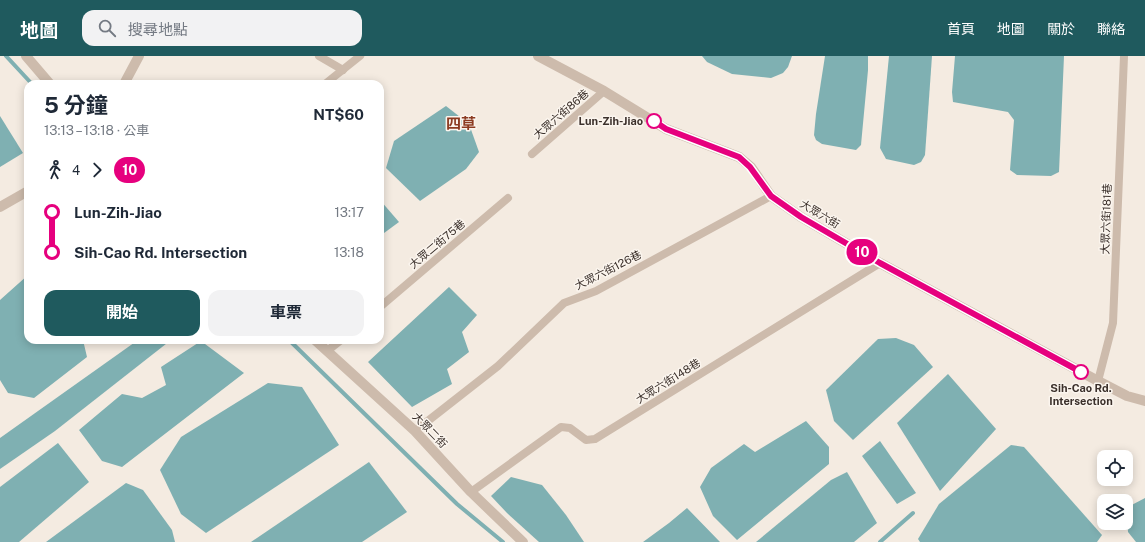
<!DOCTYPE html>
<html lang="zh-TW">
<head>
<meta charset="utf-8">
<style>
	:root { --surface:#fff; --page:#f2f2f3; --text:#1f2937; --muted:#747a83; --accent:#1f5a5e }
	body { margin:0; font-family:"Public Sans","Noto Sans TC",sans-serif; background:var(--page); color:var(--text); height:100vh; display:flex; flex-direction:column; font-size:15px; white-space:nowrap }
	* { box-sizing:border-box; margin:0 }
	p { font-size:13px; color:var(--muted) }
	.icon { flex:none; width:22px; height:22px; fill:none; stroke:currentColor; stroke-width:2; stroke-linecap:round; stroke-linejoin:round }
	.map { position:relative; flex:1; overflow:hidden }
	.details { position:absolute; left:24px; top:24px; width:360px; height:264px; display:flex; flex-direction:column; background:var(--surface); border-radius:12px; box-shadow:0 2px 10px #0003 }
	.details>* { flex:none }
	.badge { padding:0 8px; border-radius:13px; font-size:14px; line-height:26px }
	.fabs { position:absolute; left:1097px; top:394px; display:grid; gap:8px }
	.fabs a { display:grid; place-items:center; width:36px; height:36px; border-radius:8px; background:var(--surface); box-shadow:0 2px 10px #0003; font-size:20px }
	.map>.badge { position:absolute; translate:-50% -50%; box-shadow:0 0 0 2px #fff }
	.legs { display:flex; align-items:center; gap:6px; height:44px; padding:0 20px; font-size:13px }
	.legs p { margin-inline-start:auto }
	.summary { display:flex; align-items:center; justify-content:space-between; height:68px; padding:0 20px }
	h1 { font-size:22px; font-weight:700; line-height:30px }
	.button { display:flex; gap:8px; margin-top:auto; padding:8px 20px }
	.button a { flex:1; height:46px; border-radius:12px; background:var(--accent); color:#fff; font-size:16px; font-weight:700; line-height:46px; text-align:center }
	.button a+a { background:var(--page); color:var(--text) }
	ul { padding:0 20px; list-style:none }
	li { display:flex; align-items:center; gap:14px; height:40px; font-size:15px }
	li i { display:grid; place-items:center; width:6px; height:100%; margin:0 5px; background:currentColor }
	li i::after { content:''; width:10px; height:10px; margin:-5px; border:3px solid; border-radius:50%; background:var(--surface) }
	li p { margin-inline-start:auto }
	li:first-child i { background:linear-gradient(#0000 50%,currentColor 0) }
	li:last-child i { background:linear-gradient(currentColor 50%,#0000 0) }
	header { display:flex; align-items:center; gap:24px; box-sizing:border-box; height:56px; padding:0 20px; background:var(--accent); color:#fff }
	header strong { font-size:19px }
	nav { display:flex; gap:22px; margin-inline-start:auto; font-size:14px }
	.search { width:280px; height:36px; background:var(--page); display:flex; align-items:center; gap:10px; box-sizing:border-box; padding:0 14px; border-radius:12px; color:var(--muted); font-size:15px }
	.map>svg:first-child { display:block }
	.water { fill:#7fb0b2 }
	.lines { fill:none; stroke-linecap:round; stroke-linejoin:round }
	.stream { stroke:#7fb0b2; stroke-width:4 }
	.lane { stroke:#cdbbac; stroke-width:8 }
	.street { stroke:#cdbbac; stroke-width:10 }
	.line-1-casing { stroke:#fff; stroke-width:9 }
	.line-1 { stroke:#e6007e; stroke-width:6 }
	.stop-1-dot { fill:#fff; stroke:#e6007e; stroke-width:2 }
	.labels { text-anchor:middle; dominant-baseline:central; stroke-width:3; stroke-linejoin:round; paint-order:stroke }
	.street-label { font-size:11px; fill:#3b302b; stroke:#fbf5ee }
	.stop-label { font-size:11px; font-weight:bold; fill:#3b302b; stroke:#fbf5ee; text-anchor:end }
	.district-label { font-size:15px; font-weight:bold; fill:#8c3b22; stroke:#fbf5ee }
</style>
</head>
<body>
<header>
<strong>地圖</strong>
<div class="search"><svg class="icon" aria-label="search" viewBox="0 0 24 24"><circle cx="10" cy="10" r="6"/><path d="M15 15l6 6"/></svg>搜尋地點</div>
<nav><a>首頁</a><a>地圖</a><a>關於</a><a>聯絡</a></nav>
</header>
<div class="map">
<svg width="1145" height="486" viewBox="0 0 1145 486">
	<rect width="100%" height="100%" fill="#f4ebe1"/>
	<g class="water">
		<path d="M702,0H792L788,11L783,17L771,22L732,18L707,6Z"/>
		<path d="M825,0H868V14L861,89L856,94L822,88L816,84L814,79L816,58Z"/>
		<path d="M889,0H932L925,99L921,106L914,109L886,103L880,92Z"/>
		<path d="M955,0H1064L1059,116L1051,120L1017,119L1010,114L1014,64L1008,56L953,46L952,36Z"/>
		<path d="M446,50L469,68L479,96L466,113L420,145L386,112L394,85Z"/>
		<path d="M0,60L23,97L0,111Z"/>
		<path d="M380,144L399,166L380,180Z"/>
		<path d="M28,219V284H83L87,301L34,342L8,337L0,324V244Z"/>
		<path d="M449,231L477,259L462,276L469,296L447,313L452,328L412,351L368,306Z"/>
		<path d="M896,282L914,289L933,311L853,384L834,365L826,334L878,283Z"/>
		<path d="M138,284H171L55,375L0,413V382Z"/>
		<path d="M201,285L244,317L122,411L102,405L79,374L122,338L142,342L166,329L161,311Z"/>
		<path d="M948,318L996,373L940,435L897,367Z"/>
		<path d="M268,327L302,331L339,389L206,477L181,458L160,414L181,381Z"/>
		<path d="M806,365L829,391V408L737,484L713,460L700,431L711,412L744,388L755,396Z"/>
		<path d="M880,385L916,437L897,448L862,400Z"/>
		<path d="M58,387L89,426L19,486H0V431Z"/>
		<path d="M1011,389L1024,391L1102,479L1097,486H920L918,483L939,448Z"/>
		<path d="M369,406L407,456L362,486H251Z"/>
		<path d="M847,416L877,467L854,486H756L831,424Z"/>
		<path d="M511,421L542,429L566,459L584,486H539L507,457L491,440Z"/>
		<path d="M126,427L143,434L172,474L175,486H46Z"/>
		<path d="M1145,442V486H1136L1128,476L1126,452Z"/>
		<path d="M687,452L720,486H643L669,467Z"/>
	</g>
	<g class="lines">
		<g class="stream">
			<path d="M6,0L32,28"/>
			<path d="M289,284L457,448L503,486"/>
			<path d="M880,486L913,457"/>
		</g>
		<g class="lane">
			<path d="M319,0L343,14"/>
			<path d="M325,28L360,0"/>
			<path d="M532,98L604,35"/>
			<path d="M380,251L508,142"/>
			<path d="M327,295L341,284"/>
			<path d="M1098,325L1113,267L1124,0"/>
			<path d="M415,375L498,310L564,247L596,235L771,140"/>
			<path d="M471,436L561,371L570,372L586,384L595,383L880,207"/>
		</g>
		<g class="street">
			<path d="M26,0L50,28"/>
			<path d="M538,0L604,35L666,73L739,101L751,111L771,140L801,161L880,207L1098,325L1127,340L1145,345"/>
			<path d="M124,28L139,0"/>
			<path d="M0,151L28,135"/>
			<path d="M315,284L415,375L471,436L523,486"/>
		</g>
	</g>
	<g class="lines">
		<defs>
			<path id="line-1" d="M654,65L666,73L739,101L750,111L771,140L801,161L880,207L1081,316"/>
		</defs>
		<use href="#line-1" class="line-1-casing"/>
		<use href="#line-1" class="line-1"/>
	</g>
	<g class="stop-1-dot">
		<circle cx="654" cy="65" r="7"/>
		<circle cx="1081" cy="316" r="7"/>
	</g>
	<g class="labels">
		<g class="street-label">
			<text transform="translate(561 58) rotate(-41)">大眾六街86巷</text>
			<text transform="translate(820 158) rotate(31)">大眾六街</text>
			<text transform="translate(1106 163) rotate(-88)">大眾六街181巷</text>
			<text transform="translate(437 188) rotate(-40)">大眾二街75巷</text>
			<text transform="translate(608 214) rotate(-27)">大眾六街126巷</text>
			<text transform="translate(668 325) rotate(-32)">大眾六街148巷</text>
			<text transform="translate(430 374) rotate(46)">大眾二街</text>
		</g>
		<g class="stop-label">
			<text x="643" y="65">Lun-Zih-Jiao</text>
			<text x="1081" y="332" text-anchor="middle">Sih-Cao Rd.<tspan x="1081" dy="13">Intersection</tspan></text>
		</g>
		<g class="district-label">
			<text x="461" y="67">四草</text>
		</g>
	</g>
</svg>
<div class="fabs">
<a><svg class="icon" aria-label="locate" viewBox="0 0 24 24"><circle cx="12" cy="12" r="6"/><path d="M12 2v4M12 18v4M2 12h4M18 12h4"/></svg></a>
<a><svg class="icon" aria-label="layers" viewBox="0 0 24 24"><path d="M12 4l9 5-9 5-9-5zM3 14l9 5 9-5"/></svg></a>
</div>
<b class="badge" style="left:862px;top:196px;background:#e6007e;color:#fff">10</b>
<section class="details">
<div class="summary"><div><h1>5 分鐘</h1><p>13:13 – 13:18 · 公車</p></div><b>NT$60</b></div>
<div class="legs"><svg class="icon" aria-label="walk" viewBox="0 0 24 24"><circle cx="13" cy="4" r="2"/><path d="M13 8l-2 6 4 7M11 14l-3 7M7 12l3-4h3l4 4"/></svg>4<svg class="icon" aria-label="forward" viewBox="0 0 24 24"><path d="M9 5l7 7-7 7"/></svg><b class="badge" style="background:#e6007e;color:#fff">10</b></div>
<ul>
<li><i style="color:#e6007e"></i><b>Lun-Zih-Jiao</b><p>13:17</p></li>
<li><i style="color:#e6007e"></i><b>Sih-Cao Rd. Intersection</b><p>13:18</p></li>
</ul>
<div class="button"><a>開始</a><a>車票</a></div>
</section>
</div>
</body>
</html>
